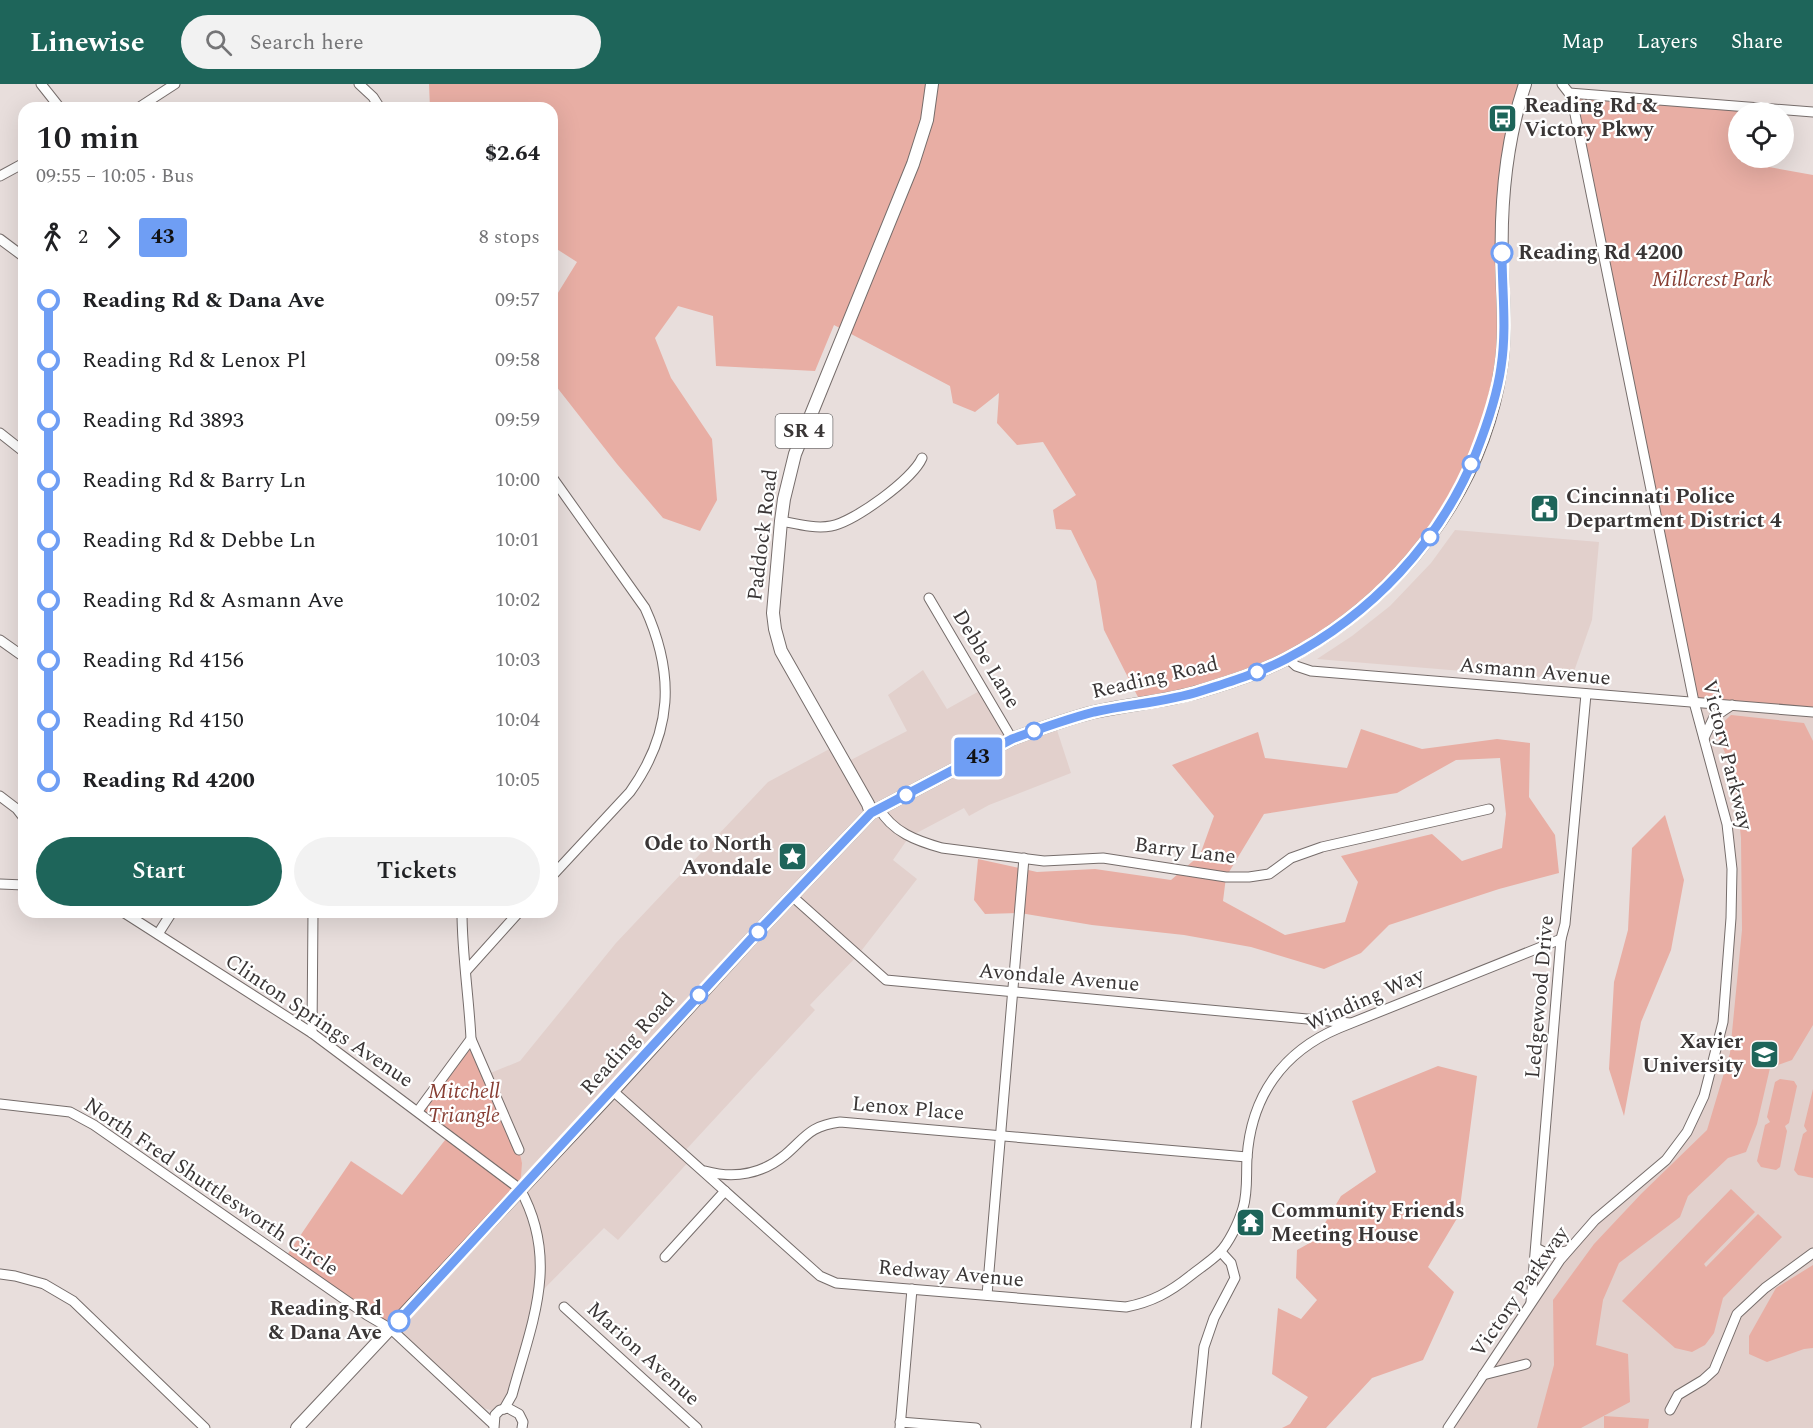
<!DOCTYPE html>
<html lang="en">
<head>
<meta charset="utf-8">
<style>
	:root { --surface:#fff; --page:#f2f2f2; --text:#202124; --muted:#757577; --accent:#1e655a }
	body { margin:0; font-family:Spectral,serif; background:var(--page); color:var(--text); height:100vh; display:flex; flex-direction:column; font-size:22px; white-space:nowrap }
	* { box-sizing:border-box; margin:0 }
	p { font-size:20px; color:var(--muted) }
	.icon { flex:none; width:33px; height:33px; fill:none; stroke:currentColor; stroke-width:2; stroke-linecap:round; stroke-linejoin:round }
	.map { position:relative; flex:1; overflow:hidden }
	.panel { position:absolute; left:18px; top:18px; width:540px; height:816px; display:flex; flex-direction:column; background:var(--surface); border-radius:18px; box-shadow:0 6px 24px #0002 }
	.panel>* { flex:none }
	.badge { padding:0 12px; border-radius:4px; font-size:21px; line-height:39px }
	.buttons { position:absolute; left:1728px; top:18px; display:grid; gap:12px }
	.buttons a { display:grid; place-items:center; width:66px; height:66px; border-radius:50%; background:var(--surface); box-shadow:0 6px 24px #0002; font-size:30px }
	.map>.badge { position:absolute; translate:-50% -50%; box-shadow:0 0 0 3px #fff }
	.legs { display:flex; align-items:center; gap:9px; height:66px; padding:0 18px; font-size:20px }
	.legs p { margin-inline-start:auto }
	.headline { display:flex; align-items:center; justify-content:space-between; height:102px; padding:0 18px }
	h1 { font-size:33px; font-weight:600; line-height:45px }
	.cta { display:flex; gap:12px; margin-top:auto; padding:12px 18px }
	.cta a { flex:1; height:69px; border-radius:36px; background:var(--accent); color:#fff; font-size:24px; font-weight:600; line-height:69px; text-align:center }
	.cta a+a { background:var(--page); color:var(--text) }
	ul { padding:0 18px; list-style:none }
	li { display:flex; align-items:center; gap:21px; height:60px; font-size:22px }
	li i { display:grid; place-items:center; width:9px; height:100%; margin:0 8px; background:currentColor }
	li i::after { content:''; width:15px; height:15px; margin:-8px; border:4px solid; border-radius:50%; background:var(--surface) }
	li p { margin-inline-start:auto }
	li:first-child i { background:linear-gradient(#0000 50%,currentColor 0) }
	li:last-child i { background:linear-gradient(currentColor 50%,#0000 0) }
	header { display:flex; align-items:center; gap:36px; box-sizing:border-box; height:84px; padding:0 30px; background:var(--accent); color:#fff }
	header strong { font-size:28px }
	nav { display:flex; gap:33px; margin-inline-start:auto; font-size:21px }
	.search { width:420px; height:54px; background:var(--page); display:flex; align-items:center; gap:15px; box-sizing:border-box; padding:0 21px; border-radius:33px; color:var(--muted); font-size:22px }
	.map>svg:first-child { display:block }
	.built { fill:#e2d0cc }
	.green { fill:#e8aea4; fill-rule:evenodd }
	.lines { fill:none; stroke-linecap:round; stroke-linejoin:round }
	.minor-casing { stroke:#766d6b; stroke-width:11 }
	.major-casing { stroke:#766d6b; stroke-width:14 }
	.minor { stroke:#fff; stroke-width:9 }
	.major { stroke:#fff; stroke-width:12 }
	.line-1-casing { stroke:#fff; stroke-width:14 }
	.line-1 { stroke:#6f9ef4; stroke-width:9 }
	.stop-1-dot { fill:#fff; stroke:#6f9ef4; stroke-width:3 }
	.labels { text-anchor:middle; dominant-baseline:central; stroke-width:4.5; stroke-linejoin:round; paint-order:stroke }
	.shield { fill:#fff; stroke:#757272; stroke-width:1.5 }
	.shield-label { font-size:20px; font-weight:bold; fill:#3a3636 }
	.poi-label { font-size:21px; font-weight:bold; fill:#3a3636; stroke:#fff; text-anchor:start }
	.stop-label { font-size:21px; font-weight:bold; fill:#3a3636; stroke:#fff; text-anchor:start }
	.park-label { font-size:21px; font-style:italic; fill:#883f34; stroke:#fff }
	.street-label { font-size:21px; fill:#3a3636; stroke:#fff }
</style>
</head>
<body>
<header>
<strong>Linewise</strong>
<div class="search"><svg class="icon" aria-label="search" viewBox="0 0 24 24"><circle cx="10" cy="10" r="6"/><path d="M15 15l6 6"/></svg>Search here</div>
<nav><a>Map</a><a>Layers</a><a>Share</a></nav>
</header>
<div class="map">
<svg width="1813" height="1344" viewBox="0 0 1813 1344">
	<rect width="100%" height="100%" fill="#e8dedc"/>
	<g class="built">
		<path d="M1455,446L1599,458L1592,536L1571,596L1317,575L1352,552L1390,522L1431,479Z"/>
		<path d="M923,586L947,625L983,605L1013,655L1055,640L1071,689L989,721L969,732L964,724L909,753L893,776L917,795L858,871L810,921L815,926L683,1069L690,1076L618,1156L604,1144L539,1210L512,1311L498,1328L483,1324L391,1245L522,1079L488,990L520,977L616,859L768,698L835,662L845,679L907,647L888,611Z"/>
		<path d="M1694,618L1813,628V1344H1448L1577,1155L1666,1076L1696,1031L1723,938L1730,762Z"/>
	</g>
	<g class="green">
		<path d="M429,0H1525L1511,48L1501,283L1457,409L1392,497L1287,574L1142,621L1104,546L1096,497L1071,446L1056,445L1053,426L1076,411L1043,358L1017,361L997,339L999,309L975,328L953,319L950,302L834,241L815,287L716,282L713,232L678,222L655,254L671,294L712,355L717,416L700,447L663,434L617,380L552,297V213L556,212L577,178L552,162V24H430Z"/>
		<path d="M1569,9L1744,22V28H1738V74H1741V78L1813,91V628L1694,618Z"/>
		<path d="M1731,631L1804,639L1813,657V941L1792,976L1770,984L1757,1040L1746,1068L1728,1074L1688,1112L1680,1133L1619,1179L1603,1216L1596,1261L1628,1270L1630,1318L1581,1344H1537L1554,1281L1553,1216L1594,1160L1641,1110L1707,1046L1730,969L1742,846L1741,754L1734,689L1715,646Z"/>
		<path d="M1361,645L1422,665L1497,655L1530,659L1529,713L1555,751L1559,789L1499,805L1389,841L1361,869L1324,885L1251,863L1184,851L1092,841L1020,829L985,830L974,816L978,775L1037,788L1095,785L1171,796L1200,771L1214,732L1172,681L1258,648L1265,674L1347,684ZM1500,674L1506,730L1502,764L1462,777L1432,750L1341,772L1358,798L1345,838L1285,851L1223,817L1226,793L1264,730L1397,709L1456,676Z"/>
		<path d="M1665,731L1684,796L1671,866L1641,938L1624,1032L1609,985L1614,898L1628,846L1632,764Z"/>
		<path d="M471,955L519,1066L522,1079L520,1105L391,1245L285,1174L351,1077L402,1111L449,1051L418,1027Z"/>
		<path d="M1438,982L1477,992L1459,1131L1428,1183L1454,1208L1423,1276L1372,1294L1326,1344H1282L1290,1340L1308,1313L1272,1290L1278,1224L1301,1235L1317,1216L1296,1194L1297,1166L1315,1156L1341,1112L1376,1088L1352,1017Z"/>
		<path d="M1780,995L1794,997L1797,1002L1789,1039L1785,1042L1787,1047L1780,1083L1776,1086L1761,1083L1757,1077L1765,1041L1770,1038L1767,1033L1775,998Z"/>
		<path d="M1813,1005V1094L1798,1091L1794,1086L1803,1050L1807,1047L1804,1042Z"/>
		<path d="M1731,1105L1755,1128L1704,1180L1706,1183L1758,1130L1782,1153L1723,1214L1714,1249L1705,1261L1692,1268L1675,1264L1622,1217Z"/>
		<path d="M1813,1181V1264L1804,1265L1767,1278L1749,1270V1252L1776,1204Z"/>
		<path d="M1604,1332L1649,1335L1648,1344H1604Z"/>
	</g>
	<g class="lines">
		<defs>
			<g id="minor">
				<path d="M41,0L60,24"/>
				<path d="M359,0L373,13L380,24"/>
				<path d="M1569,9L1813,28"/>
				<path d="M138,24L175,0"/>
				<path d="M0,92L24,79"/>
				<path d="M0,155L24,173"/>
				<path d="M0,349L24,368"/>
				<path d="M552,393L645,524C675,590 673,648 630,708L552,792"/>
				<path d="M781,437C797,440 815,445 831,442C854,438 913,395 922,374"/>
				<path d="M929,514L1012,655"/>
				<path d="M0,556L24,573"/>
				<path d="M1287,574L1296,582L1311,587L1813,628"/>
				<path d="M1704,654L1714,633L1732,621"/>
				<path d="M0,712L17,725L24,734"/>
				<path d="M879,724C892,748 917,757 942,764L1044,777L1103,774L1226,793H1249L1269,790L1291,774L1322,763L1489,725"/>
				<path d="M0,800L24,801"/>
				<path d="M793,813L886,896L1350,939"/>
				<path d="M123,828L312,949L520,1105C560,1177 532,1238 512,1311L504,1325"/>
				<path d="M158,850L172,828"/>
				<path d="M466,887L519,828"/>
				<path d="M312,949L313,828"/>
				<path d="M471,955L519,1066"/>
				<path d="M613,1007L820,1192L836,1199L1126,1223C1152,1218 1170,1208 1190,1192C1200,1184 1211,1177 1219,1169C1229,1159 1239,1138 1243,1124C1248,1108 1246,1091 1247,1074C1251,1013 1282,968 1339,944L1561,855"/>
				<path d="M0,1020L70,1028L94,1041L367,1231L391,1245L493,1340"/>
				<path d="M418,1027L471,955C469,913 462,871 462,828"/>
				<path d="M705,1087C734,1095 762,1090 785,1071C806,1053 809,1042 840,1038L1247,1073"/>
				<path d="M1536,1164L1548,1170L1567,1167"/>
				<path d="M665,1173L725,1107"/>
				<path d="M0,1190L15,1192L44,1200L73,1217L205,1344"/>
				<path d="M987,1211L1024,774"/>
				<path d="M1531,1218L1561,855L1565,840L1586,610"/>
				<path d="M564,1223L697,1344"/>
				<path d="M1483,1291L1526,1280"/>
				<path d="M1670,1326L1678,1311L1703,1296L1714,1286L1737,1230L1765,1204L1813,1169"/>
				<path d="M900,1338L976,1344"/>
				<path d="M494,1344L495,1331L500,1326L508,1324L519,1330L523,1338L522,1344"/>
				<path d="M900,1344L912,1205"/>
				<path d="M1196,1344L1204,1263L1214,1234L1235,1194L1231,1179L1221,1168"/>
				<path d="M1448,1344L1560,1176L1595,1136L1666,1076L1687,1048L1704,1012L1723,938L1731,834L1732,785L1727,740L1694,618L1575,30L1569,9L1562,0"/>
			</g>
			<g id="major">
				<path d="M871,729L868,720L781,567L775,545L773,529L781,437L784,415L795,370L913,80L927,36L932,0"/>
				<path d="M297,1344L613,1007L750,856L871,729L1012,655C1039,645 1066,635 1094,628C1129,620 1166,618 1201,607C1230,598 1259,589 1286,575C1397,517 1483,408 1501,283C1506,250 1503,217 1502,183C1500,120 1505,60 1525,0"/>
			</g>
		</defs>
		<use href="#minor" class="minor-casing"/>
		<use href="#major" class="major-casing"/>
		<use href="#minor" class="minor"/>
		<use href="#major" class="major"/>
	</g>
	<g class="lines">
		<defs>
			<path id="line-1" d="M399,1237L750,856L871,729L1012,655C1039,645 1067,635 1094,628C1130,620 1167,618 1201,607C1230,598 1259,589 1286,575C1371,531 1440,458 1476,369C1487,341 1497,313 1501,283C1507,245 1502,207 1502,169"/>
		</defs>
		<use href="#line-1" class="line-1-casing"/>
		<use href="#line-1" class="line-1"/>
	</g>
	<defs>
		<symbol id="bus-square" viewBox="-11 -11 22 22"><rect x="-9" y="-9" width="18" height="18" rx="4" fill="#1e655a" stroke="#fff"/><path d="M-5-6H5V4H4V6H2V4H-2V6H-4V4H-5ZM-3.5-4V0h7V-4ZM-3.5 1.2v1.5H-2V1.2ZM2 1.2v1.5H3.5V1.2Z" fill="#fff"/></symbol>
		<symbol id="civic-square" viewBox="-11 -11 22 22"><rect x="-9" y="-9" width="18" height="18" rx="4" fill="#1e655a" stroke="#fff"/><path d="M-.6-6.5H3V-4.5H.6V-3L4-1V1h2V6H-6V1h2V-1L-.6-3ZM-1.2 2.5V6h2.4V2.5Z" fill="#fff"/></symbol>
		<symbol id="sight-square" viewBox="-11 -11 22 22"><rect x="-9" y="-9" width="18" height="18" rx="4" fill="#1e655a" stroke="#fff"/><path d="M0-6L1.8-2.2L6-1.7L2.9 1.2L3.7 5.4L0 3.3L-3.7 5.4L-2.9 1.2L-6-1.7L-1.8-2.2Z" fill="#fff"/></symbol>
		<symbol id="university-square" viewBox="-11 -11 22 22"><rect x="-9" y="-9" width="18" height="18" rx="4" fill="#1e655a" stroke="#fff"/><path d="M0-5L7-2L0 1L-7-2ZM-4 1L0 2.5L4 1V4Q0 6-4 4Z" fill="#fff"/></symbol>
		<symbol id="temple-square" viewBox="-11 -11 22 22"><rect x="-9" y="-9" width="18" height="18" rx="4" fill="#1e655a" stroke="#fff"/><path d="M0-6L5-2H3V0L6.5 2.5H4V6H1.5V3h-3V6H-4V2.5H-6.5L-3 0V-2H-5Z" fill="#fff"/></symbol>
	</defs>
	<g fill-rule="evenodd">
		<use href="#bus-square" x="1486" y="18" width="33" height="33"/>
		<use href="#civic-square" x="1528" y="408" width="33" height="33"/>
		<use href="#sight-square" x="776" y="756" width="33" height="33"/>
		<use href="#university-square" x="1748" y="954" width="33" height="33"/>
		<use href="#temple-square" x="1234" y="1122" width="33" height="33"/>
	</g>
	<g class="stop-1-dot">
		<circle cx="1502" cy="169" r="10"/>
		<circle cx="1471" cy="380" r="8"/>
		<circle cx="1430" cy="453" r="8"/>
		<circle cx="1257" cy="588" r="8"/>
		<circle cx="1034" cy="647" r="8"/>
		<circle cx="906" cy="711" r="8"/>
		<circle cx="758" cy="848" r="8"/>
		<circle cx="699" cy="911" r="8"/>
		<circle cx="399" cy="1237" r="10"/>
	</g>
	<g class="labels">
		<rect class="shield" x="775.5" y="330" width="57" height="34" rx="4.5"/>
		<g class="shield-label">
			<text x="804" y="347">SR 4</text>
		</g>
		<g class="poi-label">
			<text x="1524" y="22">Reading Rd &amp;<tspan x="1524" dy="24">Victory Pkwy</tspan></text>
			<text x="1566" y="413">Cincinnati Police<tspan x="1566" dy="24">Department District 4</tspan></text>
			<text x="772" y="760" text-anchor="end">Ode to North<tspan x="772" dy="24">Avondale</tspan></text>
			<text x="1743" y="958" text-anchor="end">Xavier<tspan x="1743" dy="24">University</tspan></text>
			<text x="1271" y="1127">Community Friends<tspan x="1271" dy="24">Meeting House</tspan></text>
		</g>
		<g class="stop-label">
			<text x="1518" y="169">Reading Rd 4200</text>
			<text x="382" y="1225" text-anchor="end">Reading Rd<tspan x="382" dy="24">&amp; Dana Ave</tspan></text>
		</g>
		<g class="park-label">
			<text x="1712" y="196">Millcrest Park</text>
			<text x="464" y="1008">Mitchell<tspan x="464" dy="24">Triangle</tspan></text>
		</g>
		<g class="street-label">
			<text transform="translate(763 451) rotate(-83)">Paddock Road</text>
			<text transform="translate(986 575) rotate(59)">Debbe Lane</text>
			<text transform="translate(1535 588) rotate(5)">Asmann Avenue</text>
			<text transform="translate(1155 594) rotate(-13)">Reading Road</text>
			<text transform="translate(1727 671) rotate(76)">Victory Parkway</text>
			<text transform="translate(1185 767) rotate(7)">Barry Lane</text>
			<text transform="translate(1059 894) rotate(5)">Avondale Avenue</text>
			<text transform="translate(1540 913) rotate(-85)">Ledgewood Drive</text>
			<text transform="translate(1365 916) rotate(-24)">Winding Way</text>
			<text transform="translate(319 937) rotate(34)">Clinton Springs Avenue</text>
			<text transform="translate(628 960) rotate(-48)">Reading Road</text>
			<text transform="translate(908 1025) rotate(5)">Lenox Place</text>
			<text transform="translate(211 1103) rotate(34)">North Fred Shuttlesworth Circle</text>
			<text transform="translate(951 1190) rotate(5)">Redway Avenue</text>
			<text transform="translate(1520 1208) rotate(-55)">Victory Parkway</text>
			<text transform="translate(643 1270) rotate(42)">Marion Avenue</text>
		</g>
	</g>
</svg>
<div class="buttons">
<a><svg class="icon" aria-label="locate" viewBox="0 0 24 24"><circle cx="12" cy="12" r="6"/><path d="M12 2v4M12 18v4M2 12h4M18 12h4"/></svg></a>
</div>
<b class="badge" style="left:978px;top:673px;background:#6f9ef4;color:#111">43</b>
<section class="panel">
<div class="headline"><div><h1>10 min</h1><p>09:55 – 10:05 · Bus</p></div><b>$2.64</b></div>
<div class="legs"><svg class="icon" aria-label="walk" viewBox="0 0 24 24"><circle cx="13" cy="4" r="2"/><path d="M13 8l-2 6 4 7M11 14l-3 7M7 12l3-4h3l4 4"/></svg>2<svg class="icon" aria-label="forward" viewBox="0 0 24 24"><path d="M9 5l7 7-7 7"/></svg><b class="badge" style="background:#6f9ef4;color:#111">43</b><p>8 stops</p></div>
<ul>
<li><i style="color:#6f9ef4"></i><b>Reading Rd &amp; Dana Ave</b><p>09:57</p></li>
<li><i style="color:#6f9ef4"></i><span>Reading Rd &amp; Lenox Pl</span><p>09:58</p></li>
<li><i style="color:#6f9ef4"></i><span>Reading Rd 3893</span><p>09:59</p></li>
<li><i style="color:#6f9ef4"></i><span>Reading Rd &amp; Barry Ln</span><p>10:00</p></li>
<li><i style="color:#6f9ef4"></i><span>Reading Rd &amp; Debbe Ln</span><p>10:01</p></li>
<li><i style="color:#6f9ef4"></i><span>Reading Rd &amp; Asmann Ave</span><p>10:02</p></li>
<li><i style="color:#6f9ef4"></i><span>Reading Rd 4156</span><p>10:03</p></li>
<li><i style="color:#6f9ef4"></i><span>Reading Rd 4150</span><p>10:04</p></li>
<li><i style="color:#6f9ef4"></i><b>Reading Rd 4200</b><p>10:05</p></li>
</ul>
<div class="cta"><a>Start</a><a>Tickets</a></div>
</section>
</div>
</body>
</html>
